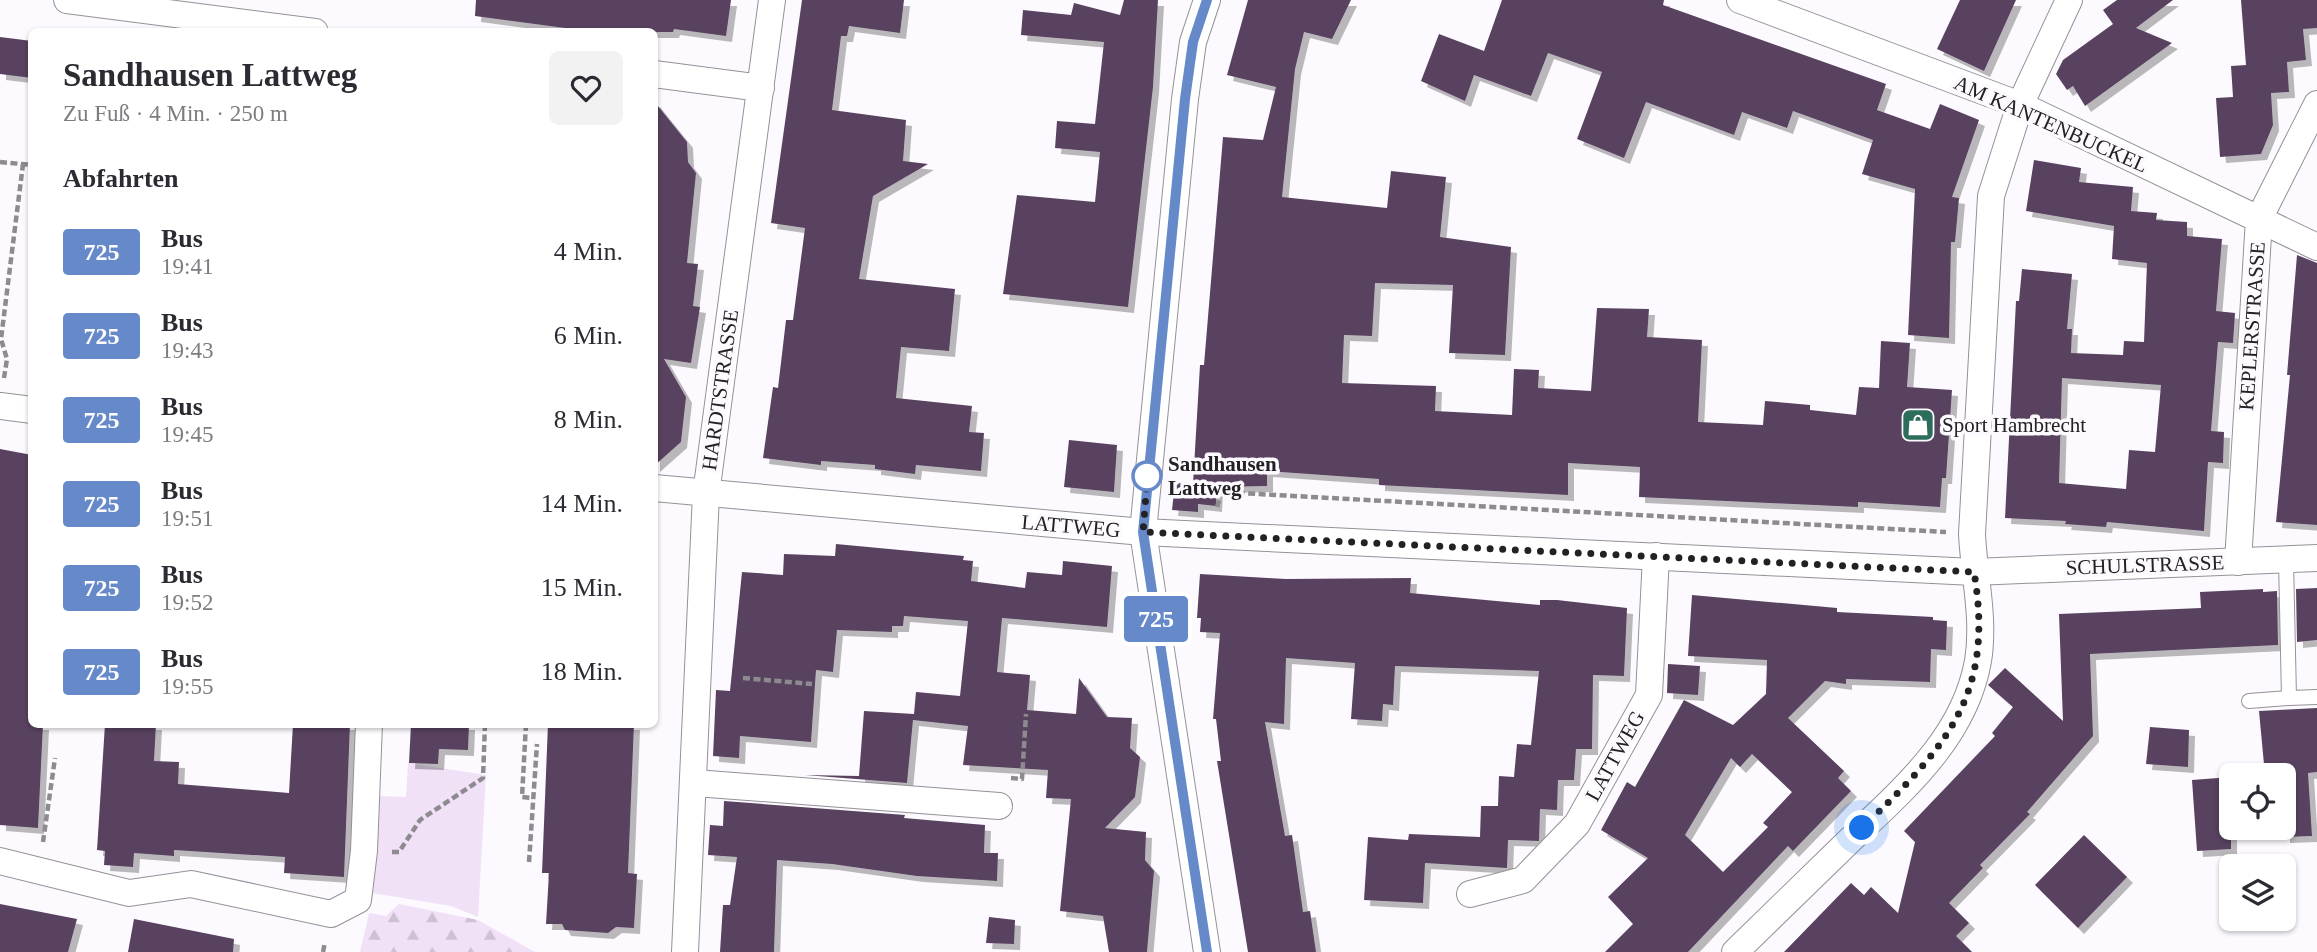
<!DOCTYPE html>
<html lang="de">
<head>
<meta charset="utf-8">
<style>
	:root { --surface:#fff; --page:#f2f2f3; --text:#2b2b33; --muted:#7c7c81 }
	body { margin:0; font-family:"Times New Roman",serif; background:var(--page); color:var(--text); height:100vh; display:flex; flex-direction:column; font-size:26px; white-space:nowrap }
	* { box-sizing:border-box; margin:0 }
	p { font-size:23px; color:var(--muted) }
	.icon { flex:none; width:38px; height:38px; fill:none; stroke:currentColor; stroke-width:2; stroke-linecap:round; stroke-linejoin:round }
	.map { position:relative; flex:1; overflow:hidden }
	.details { position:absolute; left:28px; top:28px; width:630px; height:700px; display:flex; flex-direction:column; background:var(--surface); border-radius:10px; box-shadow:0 2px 5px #0004 }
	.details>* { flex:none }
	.badge { padding:0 14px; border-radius:5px; font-size:24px; line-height:46px }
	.fabs { position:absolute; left:2219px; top:763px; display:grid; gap:14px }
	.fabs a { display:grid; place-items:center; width:77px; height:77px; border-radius:10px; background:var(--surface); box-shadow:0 2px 5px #0004; font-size:35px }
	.you { position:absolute; width:35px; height:35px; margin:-18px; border:5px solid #fff; border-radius:50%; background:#1a73e8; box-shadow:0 0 0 10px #1a73e833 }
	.map>.badge { position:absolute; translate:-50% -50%; box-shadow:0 0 0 4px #fff }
	h2 { padding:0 35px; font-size:26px; line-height:63px }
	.round { display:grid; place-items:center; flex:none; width:74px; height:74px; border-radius:10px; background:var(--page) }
	.head { display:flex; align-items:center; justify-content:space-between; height:119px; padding:0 35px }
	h1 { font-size:33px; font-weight:700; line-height:52px }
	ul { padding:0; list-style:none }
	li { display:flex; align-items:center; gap:21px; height:84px; padding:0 35px }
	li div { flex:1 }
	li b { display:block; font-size:26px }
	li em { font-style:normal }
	li .badge { min-width:77px; font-weight:700; text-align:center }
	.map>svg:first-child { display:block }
	.green { fill:#f0e1f7 }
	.forest { fill:url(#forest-firs) }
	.building { fill:#584360; fill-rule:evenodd; filter:url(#shadow) }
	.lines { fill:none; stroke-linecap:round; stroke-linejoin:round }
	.service-casing { stroke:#959197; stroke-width:16 }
	.minor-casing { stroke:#959197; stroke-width:28 }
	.path { stroke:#8d8b8f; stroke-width:4.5; stroke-dasharray:7 3.5; stroke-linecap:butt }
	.service { stroke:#fff; stroke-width:14 }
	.minor { stroke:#fff; stroke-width:26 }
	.line-casing { stroke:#fff; stroke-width:16 }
	.line { stroke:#6589c9; stroke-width:10 }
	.walk { stroke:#232124; stroke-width:7; stroke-dasharray:0 12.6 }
	.stop-dot { fill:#fff; stroke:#6589c9; stroke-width:3.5 }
	.labels { text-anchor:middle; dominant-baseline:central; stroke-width:7; stroke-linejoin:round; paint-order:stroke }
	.street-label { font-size:21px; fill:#232124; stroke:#fdfaff }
	.poi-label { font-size:21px; fill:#232124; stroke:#fdfaff; text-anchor:start }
	.stop-label { font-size:21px; font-weight:bold; fill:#232124; stroke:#fdfaff; text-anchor:start }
</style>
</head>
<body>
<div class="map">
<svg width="2317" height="952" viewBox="0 0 2317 952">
	<defs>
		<pattern id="forest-firs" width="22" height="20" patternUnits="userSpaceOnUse" patternTransform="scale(1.75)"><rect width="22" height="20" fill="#f0e1f7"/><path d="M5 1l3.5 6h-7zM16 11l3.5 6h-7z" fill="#cec1d4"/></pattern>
		<filter id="shadow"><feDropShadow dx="6" dy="6" stdDeviation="0" flood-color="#0004"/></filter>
	</defs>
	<rect width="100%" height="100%" fill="#fdfaff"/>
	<path class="green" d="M408,763L486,775L478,917L451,906L372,893L380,796L406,797Z"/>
	<path class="forest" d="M399,904L478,920L535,952H360L369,913L386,916Z"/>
	<g class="building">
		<path d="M476,0H731L726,36L674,29L673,32H595L475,16Z"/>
		<path d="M802,0H904L900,33L849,26L847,36H841L832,110L906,120L903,161L928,164L873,196L859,279L955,289L949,351L901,347L896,398L972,406L969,432L984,433L981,471L916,465L915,474L875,469V465L821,461V465L763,458L773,387L778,388L786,320H793L805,228L771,223Z"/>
		<path d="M1124,0H1158L1153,87L1128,307L1003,294L1017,195L1095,202L1100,152L1055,148L1057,121L1095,124L1104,42L1021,35L1023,10L1071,15L1074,3L1120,15Z"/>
		<path d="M1248,0H1351L1332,39L1304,32L1295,69L1282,197L1387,208L1391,171L1446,177L1440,237L1511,247L1505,355L1449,353L1453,285L1375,283L1372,336L1344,335L1342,383L1436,386L1435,411L1512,415L1514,369L1539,370L1538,388L1591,391L1597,308L1649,309L1647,337L1702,340L1698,422L1763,425L1765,401L1810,405V410L1856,415L1859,387L1879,388L1881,341L1910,343L1907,387L1952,390L1946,478H1942L1940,507L1858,502V507L1639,497L1640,467L1568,463V495L1379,485V479L1267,471V486L1217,487L1216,506L1198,504V512L1172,510L1175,483L1193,484L1200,365H1204L1223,137L1263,140L1276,87L1227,75Z"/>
		<path d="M1502,0H1664L1663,5L1886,84L1877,110L1930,129L1940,104L1979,120L1952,197L1959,198L1955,242H1951L1949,338L1908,335L1915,189L1862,174L1873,140L1793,111L1787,128L1742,112L1734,135L1646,102L1624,158L1577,139L1602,72L1548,53L1531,96L1474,75L1465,101L1421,81L1439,34L1484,51Z"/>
		<path d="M1960,0H2016L1984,71L1937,49Z"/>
		<path d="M2117,0H2173L2136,28L2172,43L2085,106L2073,86L2067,90L2056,74L2063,60L2113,24L2103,10Z"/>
		<path d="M2241,0H2317V28L2303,29L2306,60L2287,62L2289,92L2271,93L2273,125L2261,154L2220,157L2216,98L2233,97L2231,66L2246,65Z"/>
		<path d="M0,37L32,41V78L0,74Z"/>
		<path d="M654,101L687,142L688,162L696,173L687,263L698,264L693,306L700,307L691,363L664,359L686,397L681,442L654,466Z"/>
		<path d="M2034,160L2081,168L2079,182L2133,187L2131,211L2157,213L2156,220L2187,222V236L2222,239L2216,311L2235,313L2233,343L2218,342L2211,431L2224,432L2223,463L2208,462L2204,531L2107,522L2106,527L2065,524L2066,521L2005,518L2016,301H2019L2022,269L2072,274L2067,329H2072L2071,353L2123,355L2124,341L2144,342L2147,263L2112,259L2114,226L2026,211ZM2062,378L2161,385L2155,452L2129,450L2126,489L2059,483Z"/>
		<path d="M2297,255L2317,263V525L2276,522L2290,375H2287Z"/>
		<path d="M1069,440L1117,445L1114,492L1064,487Z"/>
		<path d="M0,449L32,455V724H43L38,828L0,825Z"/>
		<path d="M836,544L964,556L963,560L973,561L971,581L1025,588L1027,572L1062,575L1063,561L1112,566L1107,627L1002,618L997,672L1030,675L1027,710L1076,714L1079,678L1107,717L1132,718L1130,748L1140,757L1135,797L1105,828L1146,832L1145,860L1154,871L1147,952H1109L1103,916L1060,911L1071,799L1046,798L1048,770L963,765L968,726L913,720L907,783L805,775L859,776L864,711L914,714L916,692L960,696L968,621L904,616L903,626H892V632L837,630L833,672L816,670L811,742L740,736L739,758L713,756L716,690L730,691L742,572L783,575L784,554L835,556Z"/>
		<path d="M1200,574L1286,579L1411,578L1410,593L1540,605V600H1557L1627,608L1624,676L1593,675L1592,749H1576L1574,780H1558L1557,810L1540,809L1539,841L1508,840L1507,868L1425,863L1423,903L1364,900L1368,837L1408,840L1409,834L1480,837L1481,806H1498L1499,776L1514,777L1517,744L1531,745L1539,671L1395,666L1393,705L1383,704L1382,721L1351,719L1355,663L1286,658L1284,724L1265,722L1285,836L1292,835L1303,912L1310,911L1316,952H1248L1217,761H1221L1216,719H1213L1220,633L1200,632L1201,618H1197Z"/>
		<path d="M2317,588V640L2297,642L2296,589Z"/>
		<path d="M2263,589V592L2277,591L2278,645L2090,654L2093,736L2027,812L2030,814L1980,865L1983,868L1949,903L1969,923L1956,936L1972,952H1784L1851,883L1864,895L1871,887L1898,913L1915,842L1904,831L1995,736L1992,733L2013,707L1988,685L2005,668L2063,721L2059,614L2201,608L2200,592Z"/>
		<path d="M1692,595L1837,608V612L1933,617V620L1947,621L1946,650L1931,649L1930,682L1846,679V684L1825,681L1788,718L1844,771L1838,778L1851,791L1793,851L1788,846L1688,952H1605L1633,924L1608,897L1648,858L1601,830L1627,782L1635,787L1684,700L1733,725L1766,694L1767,660L1688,656ZM1752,754L1792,792L1763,823L1768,827L1723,872L1685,835L1731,758L1740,767Z"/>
		<path d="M1668,664L1700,666L1698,695L1667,693Z"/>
		<path d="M2317,708V772L2308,773L2312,836L2284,837V775H2265L2259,711Z"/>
		<path d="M105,724H156L154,761L179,762L178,784L289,793L293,724H350L344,877L284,873L285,857L174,850V856L134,853L133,867L104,865L105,851L97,850Z"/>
		<path d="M411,724H469L468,750L439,749L438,764L409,763Z"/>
		<path d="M548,724H634L628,873L637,874L634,928L616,927L608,933L565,930L562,924H546L549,873H542Z"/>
		<path d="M2150,727L2189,730L2188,767L2146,764Z"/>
		<path d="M2231,777V849L2197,851L2192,780Z"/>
		<path d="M724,801L905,815L904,818L985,825L984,853H998L997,881L917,876L832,864L777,860L774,952H720L723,905H730L737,857L708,855L710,825L723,826Z"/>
		<path d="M2084,835L2127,877L2078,928L2035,885Z"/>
		<path d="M0,904L77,919L68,952H0Z"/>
		<path d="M989,917L1015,920L1014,944L986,943Z"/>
		<path d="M134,919L234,939L233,952H128Z"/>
	</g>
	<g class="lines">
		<defs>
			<g id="service">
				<path d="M2286,560L2289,698L2317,697"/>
				<path d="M2249,701L2289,698"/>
			</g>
			<g id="minor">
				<path d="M67,0L315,32"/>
				<path d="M1207,0L1193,42L1185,99L1143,532L1207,952"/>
				<path d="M1740,0L2020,105L2317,247"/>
				<path d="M654,74L761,88"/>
				<path d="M0,406L32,410"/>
				<path d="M654,488L1143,532L1974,572L2317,558"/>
				<path d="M2238,562L2259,219L2317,104"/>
				<path d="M695,783L999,806"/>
				<path d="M0,861L129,893L191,884L331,914L358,900L364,851L369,724"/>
				<path d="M1470,894L1523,880L1577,824L1649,695L1656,556"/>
				<path d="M685,952L706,494L772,0"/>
				<path d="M1735,952C1772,916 1809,880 1846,844C1900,792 1964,740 1978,661C1985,619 1974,576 1972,534L1991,196L2020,105L2069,0"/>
			</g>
		</defs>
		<use href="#service" class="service-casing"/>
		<use href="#minor" class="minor-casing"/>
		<g class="path">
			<path d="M0,162L32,165"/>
			<path d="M4,378L7,359L1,339L23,164"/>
			<path d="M1217,507L1222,492L1946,532"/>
			<path d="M743,678L812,684"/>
			<path d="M526,724L522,797L533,798"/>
			<path d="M1011,778L1022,779L1026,714"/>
			<path d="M43,842L55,758"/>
			<path d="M392,852H399L420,820L483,778L485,724"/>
			<path d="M529,862L537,744"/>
			<path d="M323,952L325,942"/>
		</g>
		<use href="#service" class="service"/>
		<use href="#minor" class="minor"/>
	</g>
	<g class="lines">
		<defs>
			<path id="line" d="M1207,0L1193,42L1185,99L1143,532L1207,952"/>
		</defs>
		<use href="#line" class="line-casing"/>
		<use href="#line" class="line"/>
		<path class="walk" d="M1147,476L1148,470L1143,532L1974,572C1995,696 1946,747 1862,828"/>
	</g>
	<defs>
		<symbol id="shop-square" viewBox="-11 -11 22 22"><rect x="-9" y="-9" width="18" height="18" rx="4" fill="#2d6d5b" stroke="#fdfaff"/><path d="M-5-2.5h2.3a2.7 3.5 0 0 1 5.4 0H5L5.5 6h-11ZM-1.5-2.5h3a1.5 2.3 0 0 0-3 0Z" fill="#fff"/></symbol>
	</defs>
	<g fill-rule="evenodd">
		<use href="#shop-square" x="1899" y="406" width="38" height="38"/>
	</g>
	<circle class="stop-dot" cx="1147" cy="476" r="14"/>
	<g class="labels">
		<g class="street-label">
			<text transform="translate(2051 124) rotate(24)">AM KANTENBUCKEL</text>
			<text transform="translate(2252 326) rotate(-86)">KEPLERSTRASSE</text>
			<text transform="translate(720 390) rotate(-82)">HARDTSTRASSE</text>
			<text transform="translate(1071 526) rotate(5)">LATTWEG</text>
			<text transform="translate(2145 565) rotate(-2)">SCHULSTRASSE</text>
			<text transform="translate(1615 756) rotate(-61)">LATTWEG</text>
		</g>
		<g class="poi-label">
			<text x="1942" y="425">Sport Hambrecht</text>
		</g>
		<g class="stop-label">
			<text x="1168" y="464">Sandhausen<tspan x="1168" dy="24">Lattweg</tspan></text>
		</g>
	</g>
</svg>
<div class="fabs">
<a><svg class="icon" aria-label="locate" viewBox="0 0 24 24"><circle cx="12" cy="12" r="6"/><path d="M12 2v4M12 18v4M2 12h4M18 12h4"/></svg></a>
<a><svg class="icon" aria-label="layers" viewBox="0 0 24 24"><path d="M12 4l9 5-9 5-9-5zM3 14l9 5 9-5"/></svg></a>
</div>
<div class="you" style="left:1862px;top:828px"></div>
<b class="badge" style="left:1156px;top:619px;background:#6589c9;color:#fff">725</b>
<section class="details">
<div class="head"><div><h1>Sandhausen Lattweg</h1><p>Zu Fuß · 4 Min. · 250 m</p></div><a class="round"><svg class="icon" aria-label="heart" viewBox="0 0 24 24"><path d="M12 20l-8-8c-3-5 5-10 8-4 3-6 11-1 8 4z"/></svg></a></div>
<h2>Abfahrten</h2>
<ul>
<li><span class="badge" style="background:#6589c9;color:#fff">725</span><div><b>Bus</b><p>19:41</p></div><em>4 Min.</em></li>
<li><span class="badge" style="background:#6589c9;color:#fff">725</span><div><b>Bus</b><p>19:43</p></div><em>6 Min.</em></li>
<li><span class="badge" style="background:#6589c9;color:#fff">725</span><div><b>Bus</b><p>19:45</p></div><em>8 Min.</em></li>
<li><span class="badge" style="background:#6589c9;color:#fff">725</span><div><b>Bus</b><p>19:51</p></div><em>14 Min.</em></li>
<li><span class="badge" style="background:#6589c9;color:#fff">725</span><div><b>Bus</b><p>19:52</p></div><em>15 Min.</em></li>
<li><span class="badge" style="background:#6589c9;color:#fff">725</span><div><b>Bus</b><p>19:55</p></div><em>18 Min.</em></li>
</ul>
</section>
</div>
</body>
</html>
